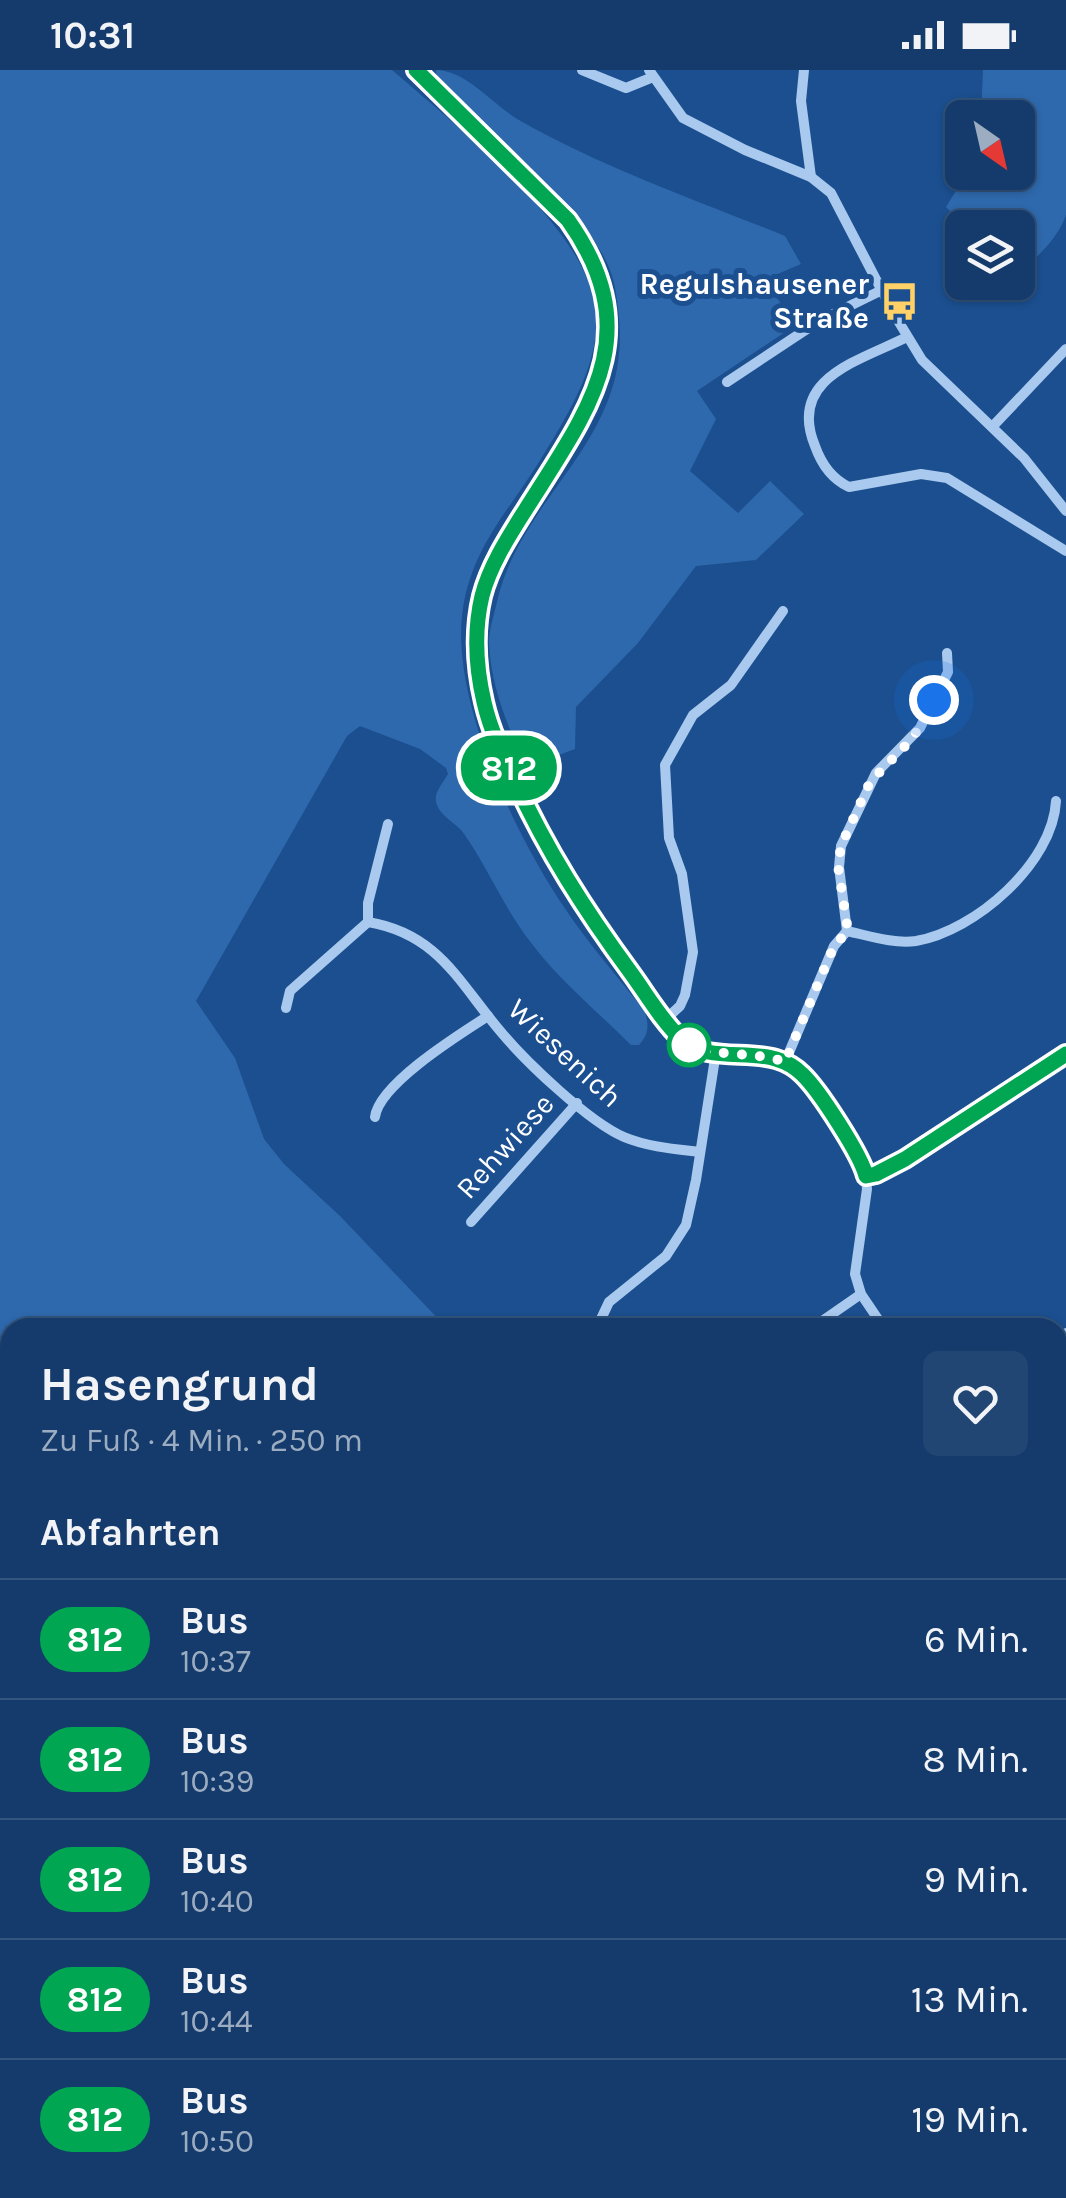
<!DOCTYPE html>
<html lang="de">
<head>
<meta charset="utf-8">
<style>
	:root { --surface:#143b6b; --page:#214673; --text:#f1f3f6; --muted:#9dadc1; --line:#33557e }
	body { margin:0; font-family:Karla,sans-serif; background:var(--page); color:var(--text); height:100vh; display:flex; flex-direction:column; font-size:38px; white-space:nowrap }
	* { box-sizing:border-box; margin:0 }
	p { font-size:32px; color:var(--muted) }
	.icon { flex:none; width:55px; height:55px; fill:none; stroke:currentColor; stroke-width:2; stroke-linecap:round; stroke-linejoin:round }
	.map { position:relative; flex:1; overflow:hidden }
	.drawer { position:absolute; left:0px; top:1248px; width:1068px; height:882px; display:flex; flex-direction:column; background:var(--surface); border-radius:30px 30px 0 0; box-shadow:0 2px 8px #0004,0 0 0 2px var(--line) }
	.drawer>* { flex:none }
	.badge { padding:0 20px; border-radius:32px; font-size:35px; line-height:65px }
	.needle { width:65px; rotate:146deg }
	.fabs { position:absolute; left:945px; top:30px; display:grid; gap:20px }
	.fabs a { display:grid; place-items:center; width:90px; height:90px; border-radius:15px; background:var(--surface); box-shadow:0 2px 8px #0004,0 0 0 2px var(--line); font-size:50px }
	.you { position:absolute; width:50px; height:50px; margin:-25px; border:8px solid #fff; border-radius:50%; background:#1a73e8; box-shadow:0 0 0 15px #1a73e833 }
	.map>.badge { position:absolute; translate:-50% -50%; box-shadow:0 0 0 5px #fff }
	h2 { padding:0 40px; font-size:38px; line-height:90px }
	.round { display:grid; place-items:center; flex:none; width:105px; height:105px; border-radius:15px; background:var(--page) }
	.overview { display:flex; align-items:center; justify-content:space-between; height:170px; padding:0 40px }
	h1 { font-size:48px; font-weight:700; line-height:75px }
	ul { padding:0; list-style:none }
	li { display:flex; align-items:center; gap:30px; height:120px; padding:0 40px; border-top:2px solid var(--line) }
	li div { flex:1 }
	li b { display:block; font-size:38px }
	li em { font-style:normal }
	li .badge { min-width:110px; font-weight:700; text-align:center }
	.status { display:flex; justify-content:space-between; align-items:center; height:70px; padding:0 50px; background:var(--surface); direction:ltr }
	.status svg { height:28px; fill:currentColor }
	.map>svg:first-child { display:block }
	.green { fill:#2e69ad }
	.lines { fill:none; stroke-linecap:round; stroke-linejoin:round }
	.minor { stroke:#a9c9ee; stroke-width:10 }
	.line-casing { stroke:#fff; stroke-width:22 }
	.line { stroke:#00a651; stroke-width:15 }
	.walk { stroke:#fff; stroke-width:10; stroke-dasharray:0 18 }
	.stop-dot { fill:#fff; stroke:#00a651; stroke-width:5 }
	.labels { text-anchor:middle; dominant-baseline:central; stroke-width:10; stroke-linejoin:round; paint-order:stroke }
	.poi-label { font-size:30px; font-weight:bold; fill:#fff; stroke:#1b4f8f; text-anchor:end }
	.street-label { font-size:30px; fill:#fff; stroke:#1b4f8f }
</style>
</head>
<body>
<div class="status"><b>10:31</b><svg viewBox="0 0 49 12"><path d="M0 12V9h3v3zM5 12V6h3v6zM10 12V3h3v9zM15 12V0h3v12zM26 1h20v11H26zM47 4h2v5h-2z"/></svg></div>
<div class="map">
<svg width="1066" height="2128" viewBox="0 0 1066 2128">
	<rect width="100%" height="100%" fill="#1b4f8f"/>
	<g class="green">
		<path d="M0,0H392C450,50 587,160 596,238C602,292 566,348 539,392C508,442 473,476 463,538C449,628 516,767 566,840C590,876 619,908 645,942C649,956 649,964 639,975H631C598,942 560,911 532,874C504,839 488,797 462,761C454,752 439,745 436,732C434,722 443,713 448,704L446,698L420,679L360,656L347,666L196,931L235,988L264,1069L284,1094L340,1146L446,1257L6,1256L0,1269Z"/>
		<path d="M436,0C466,0 493,35 519,50C603,98 696,130 785,166L801,194L766,209L794,256L697,321L716,349L690,401L738,443L770,411L804,444L756,490L696,496L638,573L576,637L575,679L526,697C508,656 491,618 489,573C489,561 493,548 496,536C519,425 631,373 619,248C617,228 615,207 605,189C571,124 492,64 437,13Z"/>
		<path d="M983,0H1066V145C1057,170 1037,187 1018,204V158L966,157L946,137L967,103L1018,102V48L981,47Z"/>
		<path d="M0,1474L10,1476V1829L0,1833Z"/>
		<path d="M1066,1513V2128H0V1848L10,1842V2120H1058V1527Z"/>
	</g>
	<g class="lines">
		<g class="minor">
			<path d="M416,0L568,151C693,325 484,409 477,567C472,691 598,869 675,962C705,997 756,974 792,996C813,1009 825,1037 839,1057C852,1077 866,1094 867,1119L855,1204L861,1224L884,1258"/>
			<path d="M582,0L626,18L653,7"/>
			<path d="M649,0L683,48L745,80L811,107L831,123L894,244L922,290L1024,388L1066,441"/>
			<path d="M804,0L801,31L811,107"/>
			<path d="M907,267C859,291 787,308 815,376C821,393 832,409 849,417L921,404L947,408L1066,481"/>
			<path d="M727,312L819,251L882,220"/>
			<path d="M993,356L1066,279"/>
			<path d="M368,852V833L388,754"/>
			<path d="M847,861L839,797L841,776L876,703L920,658L948,602L947,583"/>
			<path d="M847,861C870,866 893,874 916,871C975,861 1053,793 1056,731"/>
			<path d="M286,938L290,921L368,852C439,864 459,913 501,962C526,992 589,1052 624,1067C648,1077 674,1079 700,1082"/>
			<path d="M665,950L680,936L685,925L693,882L682,804L669,768L665,695L693,645L731,615L783,541"/>
			<path d="M785,992L834,876L847,861"/>
			<path d="M375,1047C379,1014 460,964 488,946"/>
			<path d="M866,1106L876,1104L905,1089L1066,984"/>
			<path d="M471,1152L577,1033"/>
			<path d="M601,1249L609,1232L666,1186L686,1155L696,1110L716,982"/>
			<path d="M812,1258L861,1224"/>
			<path d="M1058,1283L1066,1263"/>
			<path d="M1058,1456L1066,1461"/>
			<path d="M0,1466L10,1469"/>
			<path d="M0,1840L10,1835"/>
		</g>
	</g>
	<g class="lines">
		<defs>
			<path id="line" d="M416,0L568,150C649,264 589,339 526,439C509,466 490,495 482,526C474,560 476,598 484,632C490,659 502,684 514,709C547,781 584,839 631,903C647,925 662,951 681,969C705,992 747,980 776,989C786,992 795,997 802,1004C819,1020 861,1085 866,1106L876,1104L905,1089L1066,984"/>
		</defs>
		<use href="#line" class="line-casing"/>
		<use href="#line" class="line"/>
		<path class="walk" d="M689,975C714,987 755,981 785,992L834,876L848,861L838,796L841,776L870,712L913,668L934,630"/>
	</g>
	<defs>
		<symbol id="bus-bare" viewBox="-9 -9 18 18"><path d="M-5-6H5V4H4V6H2V4H-2V6H-4V4H-5ZM-3.5-4V0h7V-4ZM-3.5 1.2v1.5H-2V1.2ZM2 1.2v1.5H3.5V1.2Z" fill="#ffd166" stroke="#1b4f8f" stroke-width="2.5" paint-order="stroke"/></symbol>
	</defs>
	<g fill-rule="evenodd">
		<use href="#bus-bare" x="872" y="204" width="55" height="55"/>
	</g>
	<circle class="stop-dot" cx="689" cy="975" r="20"/>
	<g class="labels">
		<g class="poi-label">
			<text x="869" y="214">Regulshausener<tspan x="869" dy="34">Straße</tspan></text>
		</g>
		<g class="street-label">
			<text transform="translate(565 983) rotate(43)">Wiesenich</text>
			<text transform="translate(505 1076) rotate(-48)">Rehwiese</text>
		</g>
	</g>
</svg>
<div class="fabs">
<a><svg class="needle" viewBox="-14 -14 28 28"><path d="M0-13l5 13h-10z" fill="#e53935"/><path d="M0 13l5-13h-10z" fill="#9dadc1"/></svg></a>
<a><svg class="icon" aria-label="layers" viewBox="0 0 24 24"><path d="M12 4l9 5-9 5-9-5zM3 14l9 5 9-5"/></svg></a>
</div>
<div class="you" style="left:934px;top:630px"></div>
<b class="badge" style="left:509px;top:698px;background:#00a651;color:#fff">812</b>
<section class="drawer">
<div class="overview"><div><h1>Hasengrund</h1><p>Zu Fuß · 4 Min. · 250 m</p></div><a class="round"><svg class="icon" aria-label="heart" viewBox="0 0 24 24"><path d="M12 20l-8-8c-3-5 5-10 8-4 3-6 11-1 8 4z"/></svg></a></div>
<h2>Abfahrten</h2>
<ul>
<li><span class="badge" style="background:#00a651;color:#fff">812</span><div><b>Bus</b><p>10:37</p></div><em>6 Min.</em></li>
<li><span class="badge" style="background:#00a651;color:#fff">812</span><div><b>Bus</b><p>10:39</p></div><em>8 Min.</em></li>
<li><span class="badge" style="background:#00a651;color:#fff">812</span><div><b>Bus</b><p>10:40</p></div><em>9 Min.</em></li>
<li><span class="badge" style="background:#00a651;color:#fff">812</span><div><b>Bus</b><p>10:44</p></div><em>13 Min.</em></li>
<li><span class="badge" style="background:#00a651;color:#fff">812</span><div><b>Bus</b><p>10:50</p></div><em>19 Min.</em></li>
</ul>
</section>
</div>
</body>
</html>
